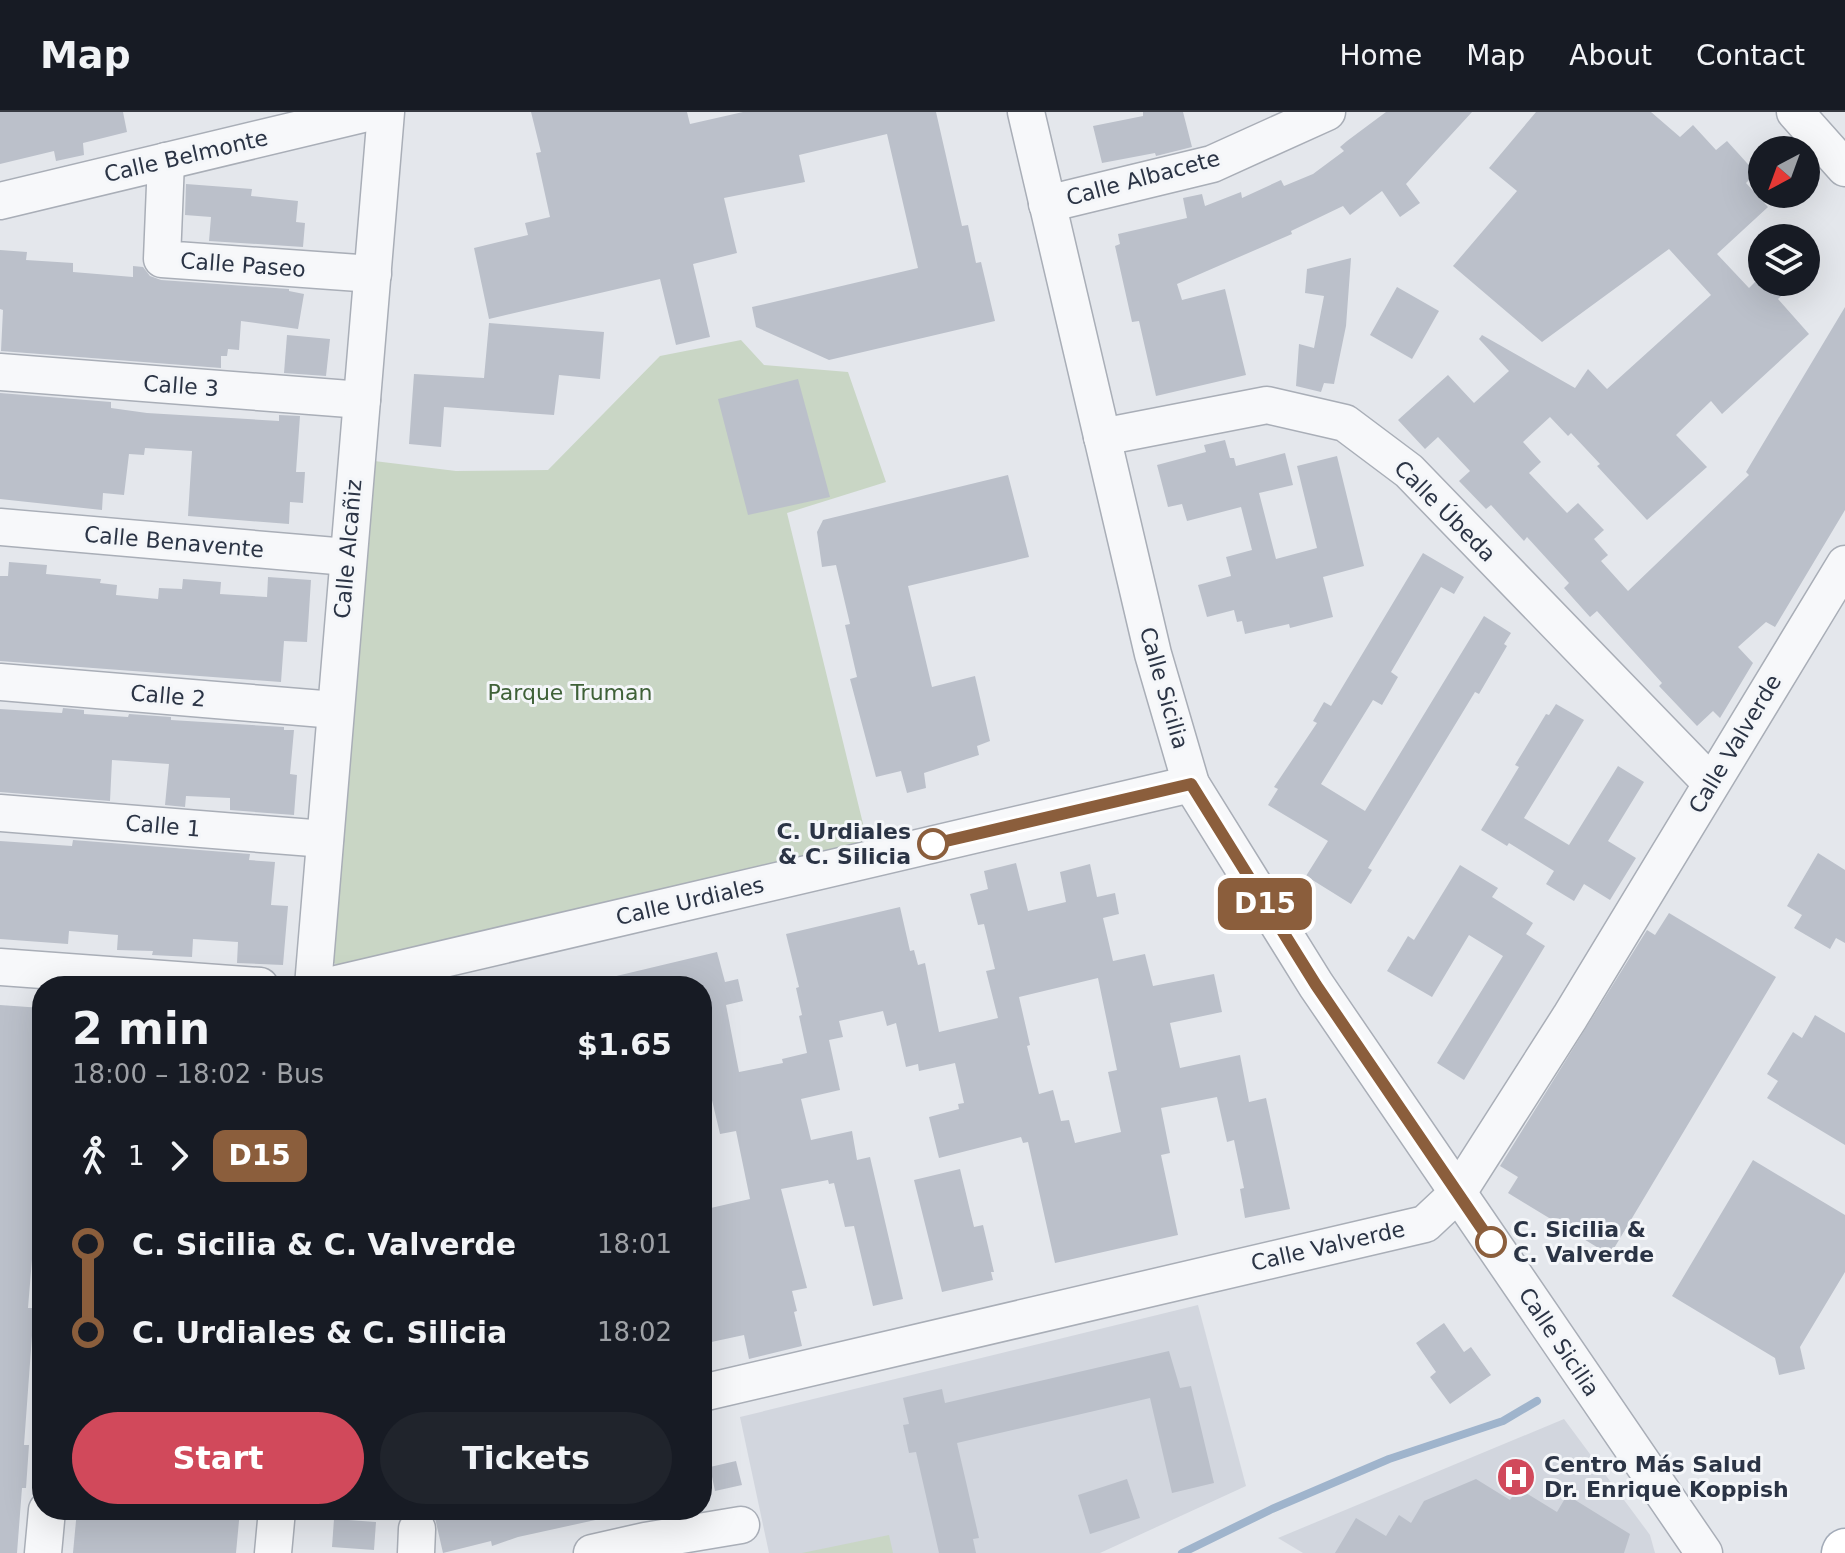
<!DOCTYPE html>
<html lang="en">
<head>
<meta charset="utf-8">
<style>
	:root { --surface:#171b24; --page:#20242c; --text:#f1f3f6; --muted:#9ea1a6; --line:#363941; --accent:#d1495b }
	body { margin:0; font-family:"DejaVu Sans",sans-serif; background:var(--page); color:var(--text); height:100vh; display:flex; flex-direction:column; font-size:30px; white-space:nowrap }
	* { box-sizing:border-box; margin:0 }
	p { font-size:26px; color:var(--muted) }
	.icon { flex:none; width:44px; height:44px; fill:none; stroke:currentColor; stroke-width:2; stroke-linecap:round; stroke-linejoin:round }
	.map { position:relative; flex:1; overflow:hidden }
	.details { position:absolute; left:32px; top:864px; width:680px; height:544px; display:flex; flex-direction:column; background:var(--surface); border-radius:32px; box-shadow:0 8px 32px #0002 }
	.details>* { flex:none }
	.badge { padding:0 16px; border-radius:12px; font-size:28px; line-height:52px }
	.needle { width:52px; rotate:221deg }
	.controls { position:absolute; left:1748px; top:24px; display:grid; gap:16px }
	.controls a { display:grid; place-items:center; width:72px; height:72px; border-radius:50%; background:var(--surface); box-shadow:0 8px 32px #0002; font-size:40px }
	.map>.badge { position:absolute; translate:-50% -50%; box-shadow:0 0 0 4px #fff }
	.legs { display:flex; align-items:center; gap:12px; height:88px; padding:0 40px; font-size:26px }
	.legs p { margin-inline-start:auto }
	.head { display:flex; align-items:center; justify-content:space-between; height:136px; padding:0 40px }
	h1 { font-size:44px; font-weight:700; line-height:60px }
	.button { display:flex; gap:16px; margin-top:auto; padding:16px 40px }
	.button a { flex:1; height:92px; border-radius:48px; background:var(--accent); color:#fff; font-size:32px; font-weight:700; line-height:92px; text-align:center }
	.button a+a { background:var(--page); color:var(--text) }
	ul { padding:0 40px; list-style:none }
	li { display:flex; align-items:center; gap:28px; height:88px; font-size:30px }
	li i { display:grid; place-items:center; width:12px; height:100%; margin:0 10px; background:currentColor }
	li i::after { content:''; width:20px; height:20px; margin:-10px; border:6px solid; border-radius:50%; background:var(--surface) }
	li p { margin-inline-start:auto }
	li:first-child i { background:linear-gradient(#0000 50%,currentColor 0) }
	li:last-child i { background:linear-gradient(currentColor 50%,#0000 0) }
	header { display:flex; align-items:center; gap:48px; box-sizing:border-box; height:112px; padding:0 40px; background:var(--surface); border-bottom:2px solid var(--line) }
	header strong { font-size:38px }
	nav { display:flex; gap:44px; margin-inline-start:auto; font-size:28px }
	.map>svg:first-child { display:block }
	.built { fill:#d2d6de }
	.green { fill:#c9d6c5 }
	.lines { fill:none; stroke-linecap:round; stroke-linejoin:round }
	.stream { stroke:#9fb4cc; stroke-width:8 }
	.building { fill:#bbc0ca; fill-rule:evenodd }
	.minor-casing { stroke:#a9aeb7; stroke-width:39 }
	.major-casing { stroke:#a3abb8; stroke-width:47 }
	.minor { stroke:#f7f8fa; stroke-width:36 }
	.major { stroke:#fff; stroke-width:44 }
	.line-1-casing { stroke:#fff; stroke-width:18 }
	.line-1 { stroke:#8b5e3c; stroke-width:12 }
	.stop-1-dot { fill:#fff; stroke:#8b5e3c; stroke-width:4 }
	.labels { text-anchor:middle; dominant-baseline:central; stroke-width:6; stroke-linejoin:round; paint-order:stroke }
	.street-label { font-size:22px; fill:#2b3445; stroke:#f4f6f9 }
	.park-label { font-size:22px; fill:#3f6138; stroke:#f4f6f9 }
	.stop-label { font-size:22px; font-weight:bold; fill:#2b3445; stroke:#f4f6f9; text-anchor:end }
	.poi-label { font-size:22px; font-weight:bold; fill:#2b3445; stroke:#f4f6f9; text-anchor:start }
</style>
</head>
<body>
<header>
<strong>Map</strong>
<nav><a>Home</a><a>Map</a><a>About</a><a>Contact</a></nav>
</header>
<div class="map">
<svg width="1845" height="1441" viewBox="0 0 1845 1441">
	<rect width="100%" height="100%" fill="#e4e7ec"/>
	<g class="built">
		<path d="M1198,1193L1246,1374L1100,1441H769L740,1305Z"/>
		<path d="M1564,1307L1650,1423L1655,1441H1303L1278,1426Z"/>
	</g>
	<g class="green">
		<path d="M741,228L764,253L848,260L886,370L787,401L867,728L855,745L346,860L326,845L366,348L456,359L548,358L660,244Z"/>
		<path d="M889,1423L893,1441H802Z"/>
	</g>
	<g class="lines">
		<path class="stream" d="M1182,1441L1272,1397L1389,1347L1503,1309L1537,1289"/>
	</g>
	<g class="building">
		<path d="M0,0H123L127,20L83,31L84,43L56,49L54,39L0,52Z"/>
		<path d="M531,0H687L690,12L743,0H936L962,114L968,113L976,151L981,150L995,209L829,248L756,215L752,195L918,156L887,22L799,43L805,70L724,86L737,141L693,152L710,225L676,233L660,167L489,207L474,136L528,123L525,111L550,105L536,41L541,40Z"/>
		<path d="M1143,0H1183L1192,35L1156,44L1155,41L1102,51L1093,14L1143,4Z"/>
		<path d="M1386,0H1472L1406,72L1420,91L1400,105L1382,79L1350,103L1343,94L1291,119L1292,122L1177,172L1182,188L1225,177L1246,263L1156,284L1139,209L1132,210L1115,134L1120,132L1118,122L1187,106L1183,86L1202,82L1205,94L1241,80L1242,86L1281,68L1284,74L1313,62L1344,39L1340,35L1347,29Z"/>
		<path d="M1536,0H1651L1680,25L1693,13L1716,38L1727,29L1756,61L1746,71L1768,95L1717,142L1749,176L1755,170H1796L1778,187L1809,222L1722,302L1711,289L1676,323L1707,355L1647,408L1597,354L1600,352L1571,321L1568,324L1550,305L1523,330L1541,350L1529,361L1567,401L1578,391L1604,418L1594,427L1608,443L1601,449L1628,479L1749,363L1746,360L1845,195V398L1775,515L1766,510L1738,535L1753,551L1720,606L1713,599L1697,614L1659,574L1662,571L1597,499L1590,505L1564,476L1569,471L1527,425L1524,429L1491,393L1486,397L1459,369L1470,359L1438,325L1425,337L1398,308L1448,263L1474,291L1509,259L1479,227L1482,223L1575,276L1588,257L1607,277L1711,183L1669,137L1542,230L1453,154L1517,79L1489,56Z"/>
		<path d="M186,72L252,77L251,84L298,89L296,110L305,111L303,135L209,129L211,105L185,103Z"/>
		<path d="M0,138L27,140L26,148L73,151V160L133,165V154L143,155L150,164L161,168L289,177V179L304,182L298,217L241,209L239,238L228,237L227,244H221V256L1,239L3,198L0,197Z"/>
		<path d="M1351,146L1346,214L1334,272L1324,271L1321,280L1296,274L1299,232L1314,236L1324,184L1305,181L1307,157Z"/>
		<path d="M1397,175L1439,199L1412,247L1370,223Z"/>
		<path d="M489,211L604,220L600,267L559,263L554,303L444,295L441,335L409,332L414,262L484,266Z"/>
		<path d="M287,223L330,227L326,264L284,261Z"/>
		<path d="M798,267L830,385L748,403L718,287Z"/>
		<path d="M0,281L111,290V296L147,301L279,309V303L300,304L296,360H305L303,391L290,390L289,412L188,404L192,339L145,336L144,343L129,342L124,383L103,381L102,398L0,387Z"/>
		<path d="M1225,328L1230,346H1234L1236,354L1285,341L1293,373L1259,381L1276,447L1317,436L1297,354L1337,344L1364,454L1323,465L1333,505L1290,516L1289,512L1245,522L1242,509L1237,510L1234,498L1207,505L1198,473L1231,464L1226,445L1252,438L1241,395L1187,409L1182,392L1168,395L1157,353L1206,340L1204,333Z"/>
		<path d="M1008,363L1029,445L908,474L932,575L975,564L990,629L977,634L979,643L924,661L926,676L907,681L901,659L876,665L850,567L857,565L845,513L850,512L836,453L822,455L817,420L823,408Z"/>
		<path d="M1423,441L1464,465L1454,482L1441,475L1391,560L1398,565L1382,593L1373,588L1321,672L1365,699L1484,504L1511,521L1504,532L1507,534L1479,582L1475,580L1368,756L1372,758L1351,792L1306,764L1328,729L1268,693L1278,677L1274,675L1317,611L1313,609L1324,590L1331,594Z"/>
		<path d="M9,450L47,453L46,462L101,467L100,471L117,473L116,483L158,487L159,476L182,477L183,467L221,470L220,482L267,485L268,465L311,468L307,530L284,529L281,570L0,549V464H8Z"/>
		<path d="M1556,592L1584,608L1524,706L1569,733L1618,654L1644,670L1608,729L1636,746L1610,788L1584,772L1574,789L1546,772L1554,759L1509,731L1507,734L1481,718L1519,655L1515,653L1546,602L1549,603Z"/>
		<path d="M63,596L84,598V602L128,605L129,602L171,605V608L284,615V618H294L290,662L297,663L294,703L230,698V686L186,684L185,695L165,693L169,652L112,648L110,689L0,680V597L62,601Z"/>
		<path d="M73,728L250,742L249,748L275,750L271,793L288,794L283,853L237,851L238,830L193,827L192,845L152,843L153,839L117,838L118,823L69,819L68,832L0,827V729L72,734Z"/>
		<path d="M1818,741L1845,758V831L1836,826L1830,837L1794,816L1802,803L1787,794Z"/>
		<path d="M1016,751L1028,799L1066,790L1060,760L1090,752L1097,785L1115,781L1119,802L1103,806L1113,849L1145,842L1153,874L1214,862L1222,900L1170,911L1180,956L1240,943L1249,990L1266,986L1290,1097L1245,1106L1240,1077L1244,1076L1234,1028L1227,1030L1217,985L1161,996L1170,1041L1161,1043L1178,1123L1055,1151L1028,1030L1023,1031L1021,1025L939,1046L929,1005L959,997L958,992L964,991L955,951L919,959L918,952L906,955L896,911L887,914L883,899L839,909L843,925L829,928L840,978L801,987L811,1028L852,1019L857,1048L870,1045L903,1187L873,1194L854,1114L845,1115L834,1071L829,1072L828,1068L781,1077L807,1176L792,1179L797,1199L794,1200L802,1234L749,1247L744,1223L702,1232V1098L750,1087L736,1019L720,1022L707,967L702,939V874H609L608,866L717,840L725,870L738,867L743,889L726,893L739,960L783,951L782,947L807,941L799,904L802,903L796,876L799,875L786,822L900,795L910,839L914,838L918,853L925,851L939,920L998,906L986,859L995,857L984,812L978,813L970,782L988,777L984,759ZM1098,866L1117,958L1108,960L1121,1020L1075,1031L1069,1008L1061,1009L1053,978L1039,982L1027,934L1030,933L1019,885Z"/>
		<path d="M1460,753L1498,776L1492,785L1533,811L1526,822L1545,834L1464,968L1437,951L1503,844L1469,823L1432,885L1387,859L1408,824L1414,828Z"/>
		<path d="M1669,801L1776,865L1610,1143L1508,1081L1518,1065L1500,1054L1647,818L1655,823Z"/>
		<path d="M0,893L42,896V1062L39,1105H42V1123L39,1148L32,1147L28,1196H34L24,1333H29L26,1376H22L17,1441H0Z"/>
		<path d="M1815,903L1845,921V1033L1767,986L1778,969L1767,962L1793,920L1802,926Z"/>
		<path d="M1753,1048L1845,1103V1160L1800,1235L1805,1257L1779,1263L1775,1246L1672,1184Z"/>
		<path d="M960,1057L974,1115L983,1113L994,1160H991L993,1168L942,1180L914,1068Z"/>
		<path d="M1444,1211L1464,1240L1471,1235L1491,1263L1450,1292L1430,1265L1436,1260L1416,1231Z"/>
		<path d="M1169,1239L1180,1276L1191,1274L1214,1371L1172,1381L1150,1286L957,1331L979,1426L973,1427L976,1441H939L916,1340L909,1341L903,1313L909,1312L903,1286L942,1277L945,1291Z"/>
		<path d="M736,1349L742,1373L715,1379L710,1355Z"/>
		<path d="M1127,1367L1140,1406L1090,1422L1078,1383Z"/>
		<path d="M1476,1367L1510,1388L1518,1376L1557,1400L1567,1383L1630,1422L1624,1441H1335L1356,1406L1386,1424L1399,1403L1411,1411L1424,1389Z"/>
		<path d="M77,1398H240L236,1441H73Z"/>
		<path d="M471,1398H599L600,1407L518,1425L492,1434L491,1429L443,1441L435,1406Z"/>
		<path d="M334,1407L376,1410L374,1438L332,1435Z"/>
	</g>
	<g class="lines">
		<defs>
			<g id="minor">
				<path d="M1026,0L1153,542L1191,672L1316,873L1704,1441"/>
				<path d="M1795,0L1845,56"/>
				<path d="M166,49L162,147L373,162"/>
				<path d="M0,89L371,0"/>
				<path d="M1047,92L1212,52L1327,0"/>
				<path d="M0,260L362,288"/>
				<path d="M1102,325L1267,293L1345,311L1409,359L1711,671"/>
				<path d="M0,415L347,445"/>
				<path d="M0,570L335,598"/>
				<path d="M0,701L325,727"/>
				<path d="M0,855L260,874"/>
				<path d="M313,874L386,0"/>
				<path d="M328,874L1191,672"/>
				<path d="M702,1281L1425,1112L1457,1082L1570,905L1845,452"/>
				<path d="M43,1441L47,1398"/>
				<path d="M273,1441L277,1398"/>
				<path d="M416,1441L417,1417"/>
				<path d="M592,1441L645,1429L741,1413"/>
			</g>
			<path id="major" d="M1844,1441L1845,1439"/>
		</defs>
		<use href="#minor" class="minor-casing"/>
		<use href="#major" class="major-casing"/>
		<use href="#minor" class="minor"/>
		<use href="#major" class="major"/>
	</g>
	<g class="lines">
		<defs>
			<path id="line-1" d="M933,732L1191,672L1316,873L1491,1130"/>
		</defs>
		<use href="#line-1" class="line-1-casing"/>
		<use href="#line-1" class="line-1"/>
	</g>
	<defs>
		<symbol id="hospital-disc" viewBox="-11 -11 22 22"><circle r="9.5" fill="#d1495b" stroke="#f4f6f9"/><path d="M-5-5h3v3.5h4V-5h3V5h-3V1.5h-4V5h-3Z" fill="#fff"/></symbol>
	</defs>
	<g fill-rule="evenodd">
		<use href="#hospital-disc" x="1494" y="1343" width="44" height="44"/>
	</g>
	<g class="stop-1-dot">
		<circle cx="933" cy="732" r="14"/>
		<circle cx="1491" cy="1130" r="14"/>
	</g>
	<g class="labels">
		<g class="street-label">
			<text transform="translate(186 44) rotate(-13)">Calle Belmonte</text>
			<text transform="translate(1143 66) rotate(-15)">Calle Albacete</text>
			<text transform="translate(243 153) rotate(4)">Calle Paseo</text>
			<text transform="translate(181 274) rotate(4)">Calle 3</text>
			<text transform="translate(1445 399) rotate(45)">Calle Úbeda</text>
			<text transform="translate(174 430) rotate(5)">Calle Benavente</text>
			<text transform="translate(348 437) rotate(-85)">Calle Alcañiz</text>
			<text transform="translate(1164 576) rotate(74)">Calle Sicilia</text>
			<text transform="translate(168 584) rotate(5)">Calle 2</text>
			<text transform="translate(1735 632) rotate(-59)">Calle Valverde</text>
			<text transform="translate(163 714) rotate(5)">Calle 1</text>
			<text transform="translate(690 789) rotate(-13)">Calle Urdiales</text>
			<text transform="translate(1328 1134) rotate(-13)">Calle Valverde</text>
			<text transform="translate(1559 1230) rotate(56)">Calle Sicilia</text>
		</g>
		<g class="park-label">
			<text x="570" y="580">Parque Truman</text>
		</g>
		<g class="stop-label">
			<text x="911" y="719">C. Urdiales<tspan x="911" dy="25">&amp; C. Silicia</tspan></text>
			<text x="1513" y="1117" text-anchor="start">C. Sicilia &amp;<tspan x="1513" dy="25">C. Valverde</tspan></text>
		</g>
		<g class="poi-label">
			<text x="1544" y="1352">Centro Más Salud<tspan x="1544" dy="25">Dr. Enrique Koppish</tspan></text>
		</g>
	</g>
</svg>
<div class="controls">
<a><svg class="needle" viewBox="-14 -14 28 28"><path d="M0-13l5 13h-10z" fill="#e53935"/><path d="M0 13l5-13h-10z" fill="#9ea1a6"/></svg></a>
<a><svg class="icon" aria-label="layers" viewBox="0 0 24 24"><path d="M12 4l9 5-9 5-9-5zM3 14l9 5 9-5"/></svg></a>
</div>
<b class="badge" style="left:1265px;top:792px;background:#8b5e3c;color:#fff">D15</b>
<section class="details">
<div class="head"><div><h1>2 min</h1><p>18:00 – 18:02 · Bus</p></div><b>$1.65</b></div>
<div class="legs"><svg class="icon" aria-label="walk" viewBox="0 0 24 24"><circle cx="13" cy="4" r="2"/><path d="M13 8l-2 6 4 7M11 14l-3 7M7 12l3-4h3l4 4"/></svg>1<svg class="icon" aria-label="forward" viewBox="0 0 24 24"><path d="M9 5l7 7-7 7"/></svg><b class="badge" style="background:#8b5e3c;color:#fff">D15</b></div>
<ul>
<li><i style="color:#8b5e3c"></i><b>C. Sicilia &amp; C. Valverde</b><p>18:01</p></li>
<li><i style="color:#8b5e3c"></i><b>C. Urdiales &amp; C. Silicia</b><p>18:02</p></li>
</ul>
<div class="button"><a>Start</a><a>Tickets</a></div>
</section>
</div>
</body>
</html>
